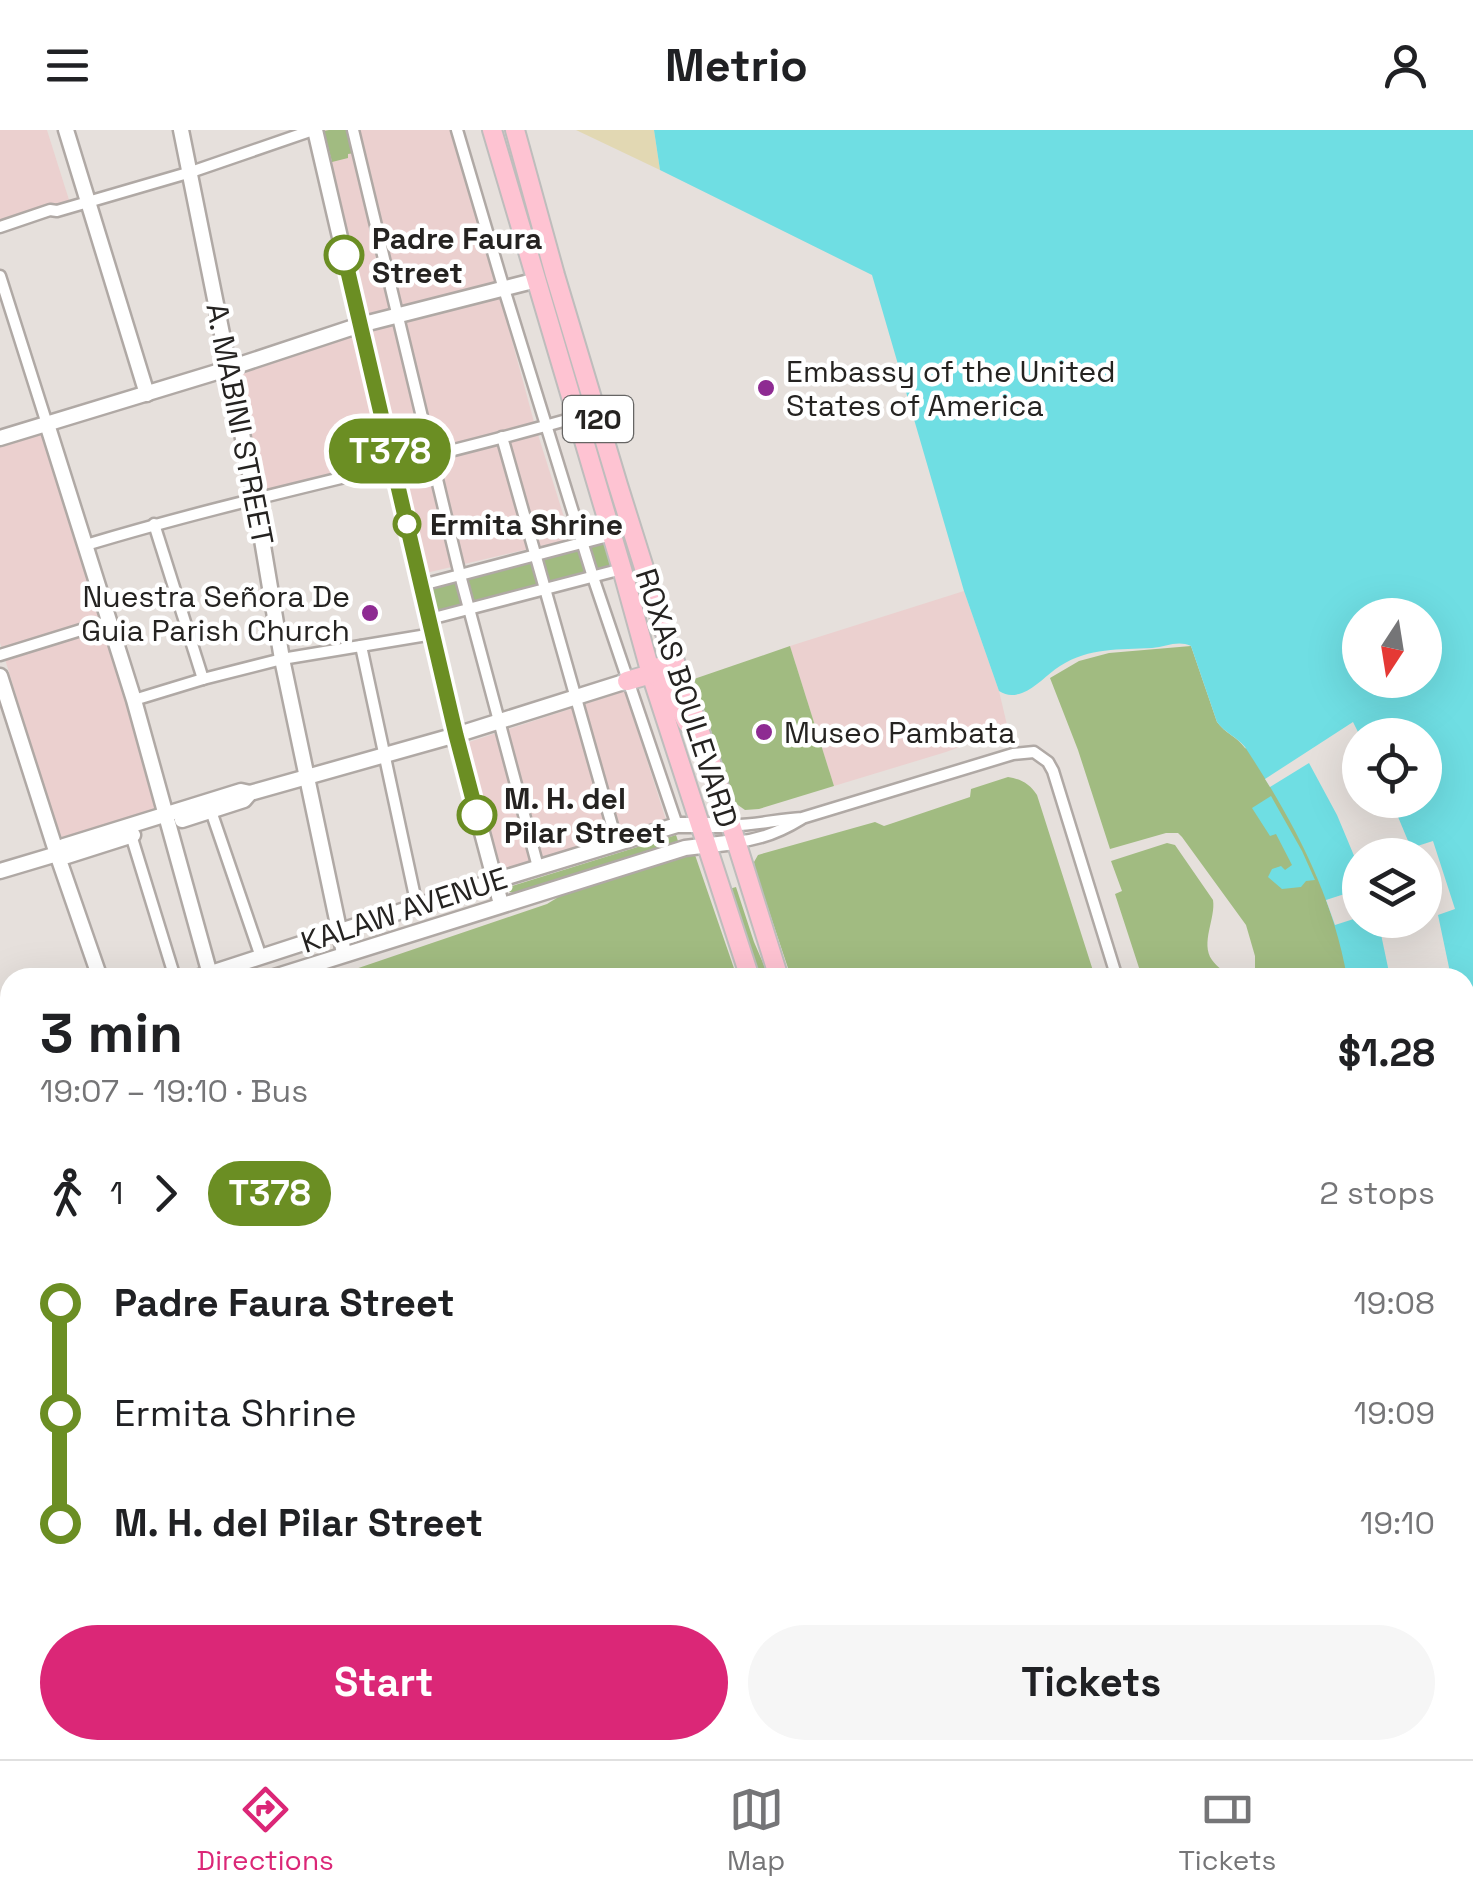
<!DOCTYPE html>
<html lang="en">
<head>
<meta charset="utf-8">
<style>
	:root { --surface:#fff; --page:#f6f6f6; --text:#202124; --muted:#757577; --line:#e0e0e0; --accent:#db2777 }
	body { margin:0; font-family:"Space Grotesk",sans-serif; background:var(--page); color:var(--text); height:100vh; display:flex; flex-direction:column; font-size:38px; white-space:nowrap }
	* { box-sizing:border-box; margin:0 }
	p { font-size:32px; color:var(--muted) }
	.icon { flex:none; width:55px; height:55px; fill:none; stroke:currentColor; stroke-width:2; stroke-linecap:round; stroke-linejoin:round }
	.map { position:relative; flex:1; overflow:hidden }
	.drawer { position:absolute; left:0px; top:838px; width:1475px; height:792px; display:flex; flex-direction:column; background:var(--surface); border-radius:30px 30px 0 0; box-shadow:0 10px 40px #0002 }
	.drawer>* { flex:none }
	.badge { padding:0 20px; border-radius:32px; font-size:35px; line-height:65px }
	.needle { width:65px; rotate:192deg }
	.controls { position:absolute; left:1342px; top:468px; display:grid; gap:20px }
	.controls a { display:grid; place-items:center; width:100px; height:100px; border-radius:50%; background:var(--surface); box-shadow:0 10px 40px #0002; font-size:50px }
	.map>.badge { position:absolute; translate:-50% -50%; box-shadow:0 0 0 5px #fff }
	.legs { display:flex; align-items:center; gap:15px; height:110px; padding:0 40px; font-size:32px }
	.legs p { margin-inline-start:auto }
	.overview { display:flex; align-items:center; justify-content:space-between; height:170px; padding:0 40px }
	h1 { font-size:55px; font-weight:800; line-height:75px }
	.action { display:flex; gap:20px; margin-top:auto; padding:20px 40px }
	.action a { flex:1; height:115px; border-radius:60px; background:var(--accent); color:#fff; font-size:40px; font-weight:800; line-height:115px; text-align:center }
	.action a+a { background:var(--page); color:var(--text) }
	ul { padding:0 40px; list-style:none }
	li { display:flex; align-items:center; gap:35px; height:110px; font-size:38px }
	li i { display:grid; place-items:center; width:15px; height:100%; margin:0 12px; background:currentColor }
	li i::after { content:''; width:25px; height:25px; margin:-12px; border:8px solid; border-radius:50%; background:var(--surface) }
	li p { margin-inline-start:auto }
	li:first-child i { background:linear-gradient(#0000 50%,currentColor 0) }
	li:last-child i { background:linear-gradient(currentColor 50%,#0000 0) }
	header { display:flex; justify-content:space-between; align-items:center; height:130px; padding:0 40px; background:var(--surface); font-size:45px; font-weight:800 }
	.menu { display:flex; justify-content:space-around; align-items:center; height:140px; border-top:2px solid var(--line); background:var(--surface); font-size:28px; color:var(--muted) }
	.menu a { display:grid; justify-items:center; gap:5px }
	.menu .selected { color:var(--accent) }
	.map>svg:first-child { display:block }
	.commercial { fill:#ebd0cf }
	.education { fill:#d9d4ea }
	.green { fill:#a1bb81; fill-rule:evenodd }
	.sand { fill:#e2d8b3 }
	.water { fill:#6fdee3; fill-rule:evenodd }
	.pier { fill:#e6e0dc }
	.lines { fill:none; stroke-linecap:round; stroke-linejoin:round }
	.street-casing { stroke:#b0a9a5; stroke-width:15 }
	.secondary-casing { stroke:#b0a9a5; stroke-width:19 }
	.primary-casing { stroke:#bebdbc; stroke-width:20 }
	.highway-casing { stroke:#bebdbc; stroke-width:22 }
	.street { stroke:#fff; stroke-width:10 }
	.secondary { stroke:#fff; stroke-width:14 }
	.primary { stroke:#fedbe4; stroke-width:15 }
	.highway { stroke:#fec3d2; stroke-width:18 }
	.line-1-casing { stroke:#fff; stroke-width:22 }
	.line-1 { stroke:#6b8e23; stroke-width:15 }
	.stop-1-dot { fill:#fff; stroke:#6b8e23; stroke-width:5 }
	.poi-dot { fill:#8e2b92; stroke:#fff; stroke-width:4 }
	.labels { text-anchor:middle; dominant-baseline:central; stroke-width:9; stroke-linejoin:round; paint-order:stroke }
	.shield { fill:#fff; stroke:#666564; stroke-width:2.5 }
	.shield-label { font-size:28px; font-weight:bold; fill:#252321 }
	.stop-label { font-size:30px; font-weight:bold; fill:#252321; stroke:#fff; text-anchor:start }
	.poi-label { font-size:30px; fill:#252321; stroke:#fff; text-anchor:start }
	.street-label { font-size:30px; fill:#252321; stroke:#fff }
</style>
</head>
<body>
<header><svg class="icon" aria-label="menu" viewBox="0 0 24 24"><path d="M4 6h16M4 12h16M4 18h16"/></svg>Metrio<svg class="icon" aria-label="person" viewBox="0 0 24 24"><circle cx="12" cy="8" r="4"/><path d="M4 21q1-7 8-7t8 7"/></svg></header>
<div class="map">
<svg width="1473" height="1629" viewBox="0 0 1473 1629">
	<rect width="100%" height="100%" fill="#e6e0dc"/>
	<g class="commercial">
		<path d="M0,0H47L70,73L0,94Z"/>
		<path d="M322,0H450L497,155L534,292L571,409L426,443L396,327Z"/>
		<path d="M355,203L387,332L264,361L237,243Z"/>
		<path d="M46,302L162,681L61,711L0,513V316Z"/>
		<path d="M964,461L999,561L1008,599L946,622L834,656L790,516Z"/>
		<path d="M625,561L666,690L498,745L463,614Z"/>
	</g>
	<path class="education" d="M572,1620H701L705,1629H539Z"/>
	<g class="green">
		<path d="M329,0H349L355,23L348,24V28L332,32L324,1Z"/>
		<path d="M606,412L614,436L426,486L420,459Z"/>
		<path d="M790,516L834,656L759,679L745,680L735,673L694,549Z"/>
		<path d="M1191,516L1217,592C1225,603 1237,607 1245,618L1360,670L1433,711L1451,847H1255V826L1246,795L1182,707L1178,703H1166L1110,719L1078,620L1050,548L1079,531L1109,523ZM1360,725H1425V790H1360Z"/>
		<path d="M1008,647C1021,649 1030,654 1037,665L1095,847H791L755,739L754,732L758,725L875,692L884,696L896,692L970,667L971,659Z"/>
		<path d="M676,705L678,711L514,763L509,762L512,756Z"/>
		<path d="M1167,713L1175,715L1213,770C1216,788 1200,813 1212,830C1217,837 1225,842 1232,847H1142L1115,764L1122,761L1111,731Z"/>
		<path d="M694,722L737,847L329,848L547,774L570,760Z"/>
		<path d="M736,757L754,812L769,847H757L729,759Z"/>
		<path d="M10,953V1447L0,1450V956Z"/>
		<path d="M109,1620H315L271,1629H104Z"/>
		<path d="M721,1620H793L796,1629H725Z"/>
		<path d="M805,1620H945L948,1629H809Z"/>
	</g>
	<path class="sand" d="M576,0H654L660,40Z"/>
	<g class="water">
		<path d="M654,0H1473V1193L1465,1198V848L1347,847C1332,762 1292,689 1245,617C1237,607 1225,603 1217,592L1191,516C1177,510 1166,517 1152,518C1119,520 1090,517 1060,536C1047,544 1036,558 1022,563C1013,566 1007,566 999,561L964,461L872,145L660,40ZM1360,485H1425V550H1360ZM1360,605H1425V670H1360ZM1360,725H1425V790H1360Z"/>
		<path d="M1271,666L1302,721L1315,750L1306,751L1301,757L1282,759L1268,747L1272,739L1281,736L1285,740L1292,735L1276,704L1270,706L1252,678Z"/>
	</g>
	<g class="pier">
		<path d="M1353,592L1360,606V670H1391L1411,718L1433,711L1455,779L1438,785L1451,847H1390L1378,790H1425V725H1360V740L1337,685L1309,633L1270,657L1265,649Z"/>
		<path d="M1360,759V787L1335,795L1326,770Z"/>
	</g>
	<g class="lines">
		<defs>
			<g id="street">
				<path d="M353,0L460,445L538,737"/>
				<path d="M457,0L504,159L593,447L677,695"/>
				<path d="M0,97L50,80L57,81L191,42L313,0"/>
				<path d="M0,146L47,294"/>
				<path d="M502,307L617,713"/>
				<path d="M154,394L203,549"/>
				<path d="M86,415C248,366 415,334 577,287"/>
				<path d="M422,455L612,405"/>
				<path d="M430,489L622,439"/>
				<path d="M361,516L417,776"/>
				<path d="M0,525L110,491"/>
				<path d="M134,570L203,549L282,529L433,504"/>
				<path d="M211,681L261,827"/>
				<path d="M730,695C754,696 777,689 802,688L1013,624L1034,622L1048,632L1053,641L1117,848"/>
				<path d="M131,705L175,848"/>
				<path d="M735,712C760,710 780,702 801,689"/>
				<path d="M1105,1620L1109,1629"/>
				<path d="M1255,1620L1261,1629"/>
				<path d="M1216,1629L1229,1620"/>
			</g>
			<g id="secondary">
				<path d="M66,0L147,264"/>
				<path d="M181,0L255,368L282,529L344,823"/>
				<path d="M315,0L456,605L501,774"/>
				<path d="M47,294L134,570L211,848"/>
				<path d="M0,308L230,238L360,195L537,150"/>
				<path d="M0,546L57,724L100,848"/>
				<path d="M182,690L244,670L250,663"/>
				<path d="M57,724L64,716L241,661L250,663L456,605L627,551"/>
				<path d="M0,741L57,724L67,726L133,705"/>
				<path d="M196,848L494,751L677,695H730"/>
				<path d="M271,848L685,718L735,712"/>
				<path d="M0,913L10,909"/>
				<path d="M0,935L10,932"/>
				<path d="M1465,1290L1473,1287"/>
				<path d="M1465,1305L1473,1303"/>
				<path d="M0,1462L10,1459"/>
				<path d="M447,1620L451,1629"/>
				<path d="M706,1620L710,1629"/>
				<path d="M525,1629L557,1620"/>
			</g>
			<g id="primary">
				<path d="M26,1629L30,1620"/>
				<path d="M51,1629L55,1620"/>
			</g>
			<g id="highway">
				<path d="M492,0L622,439L651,544L750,848"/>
				<path d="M515,0L555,145L618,355L661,492L714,641L779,848"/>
				<path d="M651,544L663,550L668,555L687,593"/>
				<path d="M627,551L651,544L658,537"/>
				<path d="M976,1620L979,1629"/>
				<path d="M1003,1620L1005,1629"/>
			</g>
		</defs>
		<use href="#street" class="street-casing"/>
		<use href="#secondary" class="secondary-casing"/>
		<use href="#primary" class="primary-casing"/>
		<use href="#highway" class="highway-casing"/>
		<use href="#street" class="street"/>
		<use href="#secondary" class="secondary"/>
		<use href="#primary" class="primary"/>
		<use href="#highway" class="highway"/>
	</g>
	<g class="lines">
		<defs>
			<path id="line-1" d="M344,125L456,605L477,685"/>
		</defs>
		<use href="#line-1" class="line-1-casing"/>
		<use href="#line-1" class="line-1"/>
	</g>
	<g class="stop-1-dot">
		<circle cx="344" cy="125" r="18"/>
		<circle cx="407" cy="394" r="12"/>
		<circle cx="477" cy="685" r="18"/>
	</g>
	<g class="poi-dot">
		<circle cx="766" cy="258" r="10"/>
		<circle cx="370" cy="483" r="10"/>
		<circle cx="764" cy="602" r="10"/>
	</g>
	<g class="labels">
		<rect class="shield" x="563" y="266" width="70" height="46" rx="8"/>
		<g class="shield-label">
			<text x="598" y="289">120</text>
		</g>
		<g class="stop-label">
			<text x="372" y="108">Padre Faura<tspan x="372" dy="34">Street</tspan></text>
			<text x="430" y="394">Ermita Shrine</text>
			<text x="504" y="668">M. H. del<tspan x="504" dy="34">Pilar Street</tspan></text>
		</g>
		<g class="poi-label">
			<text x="786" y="241">Embassy of the United<tspan x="786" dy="34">States of America</tspan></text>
			<text x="350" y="466" text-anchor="end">Nuestra Señora De<tspan x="350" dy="34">Guia Parish Church</tspan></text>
			<text x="784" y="602">Museo Pambata</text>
		</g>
		<g class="street-label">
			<text transform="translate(240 294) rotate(79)">A. MABINI STREET</text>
			<text transform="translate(687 568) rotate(72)">ROXAS BOULEVARD</text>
			<text transform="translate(404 780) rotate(-18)">KALAW AVENUE</text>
		</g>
	</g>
</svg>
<div class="controls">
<a><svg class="needle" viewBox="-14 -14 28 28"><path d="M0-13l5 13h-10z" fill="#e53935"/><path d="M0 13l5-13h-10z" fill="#757577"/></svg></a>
<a><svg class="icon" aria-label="locate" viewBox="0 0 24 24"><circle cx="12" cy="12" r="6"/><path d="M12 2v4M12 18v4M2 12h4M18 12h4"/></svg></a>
<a><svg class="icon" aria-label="layers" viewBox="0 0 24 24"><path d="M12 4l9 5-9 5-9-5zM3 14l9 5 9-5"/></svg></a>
</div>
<b class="badge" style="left:390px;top:321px;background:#6b8e23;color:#fff">T378</b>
<section class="drawer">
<div class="overview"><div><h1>3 min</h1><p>19:07 – 19:10 · Bus</p></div><b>$1.28</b></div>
<div class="legs"><svg class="icon" aria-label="walk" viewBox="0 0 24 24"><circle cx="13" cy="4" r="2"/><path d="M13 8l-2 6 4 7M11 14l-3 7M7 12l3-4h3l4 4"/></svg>1<svg class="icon" aria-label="forward" viewBox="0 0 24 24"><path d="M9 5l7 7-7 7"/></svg><b class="badge" style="background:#6b8e23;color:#fff">T378</b><p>2 stops</p></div>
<ul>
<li><i style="color:#6b8e23"></i><b>Padre Faura Street</b><p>19:08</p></li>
<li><i style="color:#6b8e23"></i><span>Ermita Shrine</span><p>19:09</p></li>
<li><i style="color:#6b8e23"></i><b>M. H. del Pilar Street</b><p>19:10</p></li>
</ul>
<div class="action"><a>Start</a><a>Tickets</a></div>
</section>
</div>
<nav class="menu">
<a class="selected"><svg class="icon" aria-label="directions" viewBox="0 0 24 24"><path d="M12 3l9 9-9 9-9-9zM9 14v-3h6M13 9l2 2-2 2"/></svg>Directions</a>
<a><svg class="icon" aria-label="map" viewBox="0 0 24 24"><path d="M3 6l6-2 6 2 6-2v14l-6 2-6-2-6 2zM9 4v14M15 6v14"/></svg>Map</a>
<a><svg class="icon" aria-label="tickets" viewBox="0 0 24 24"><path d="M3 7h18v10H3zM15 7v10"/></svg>Tickets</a>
</nav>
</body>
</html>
